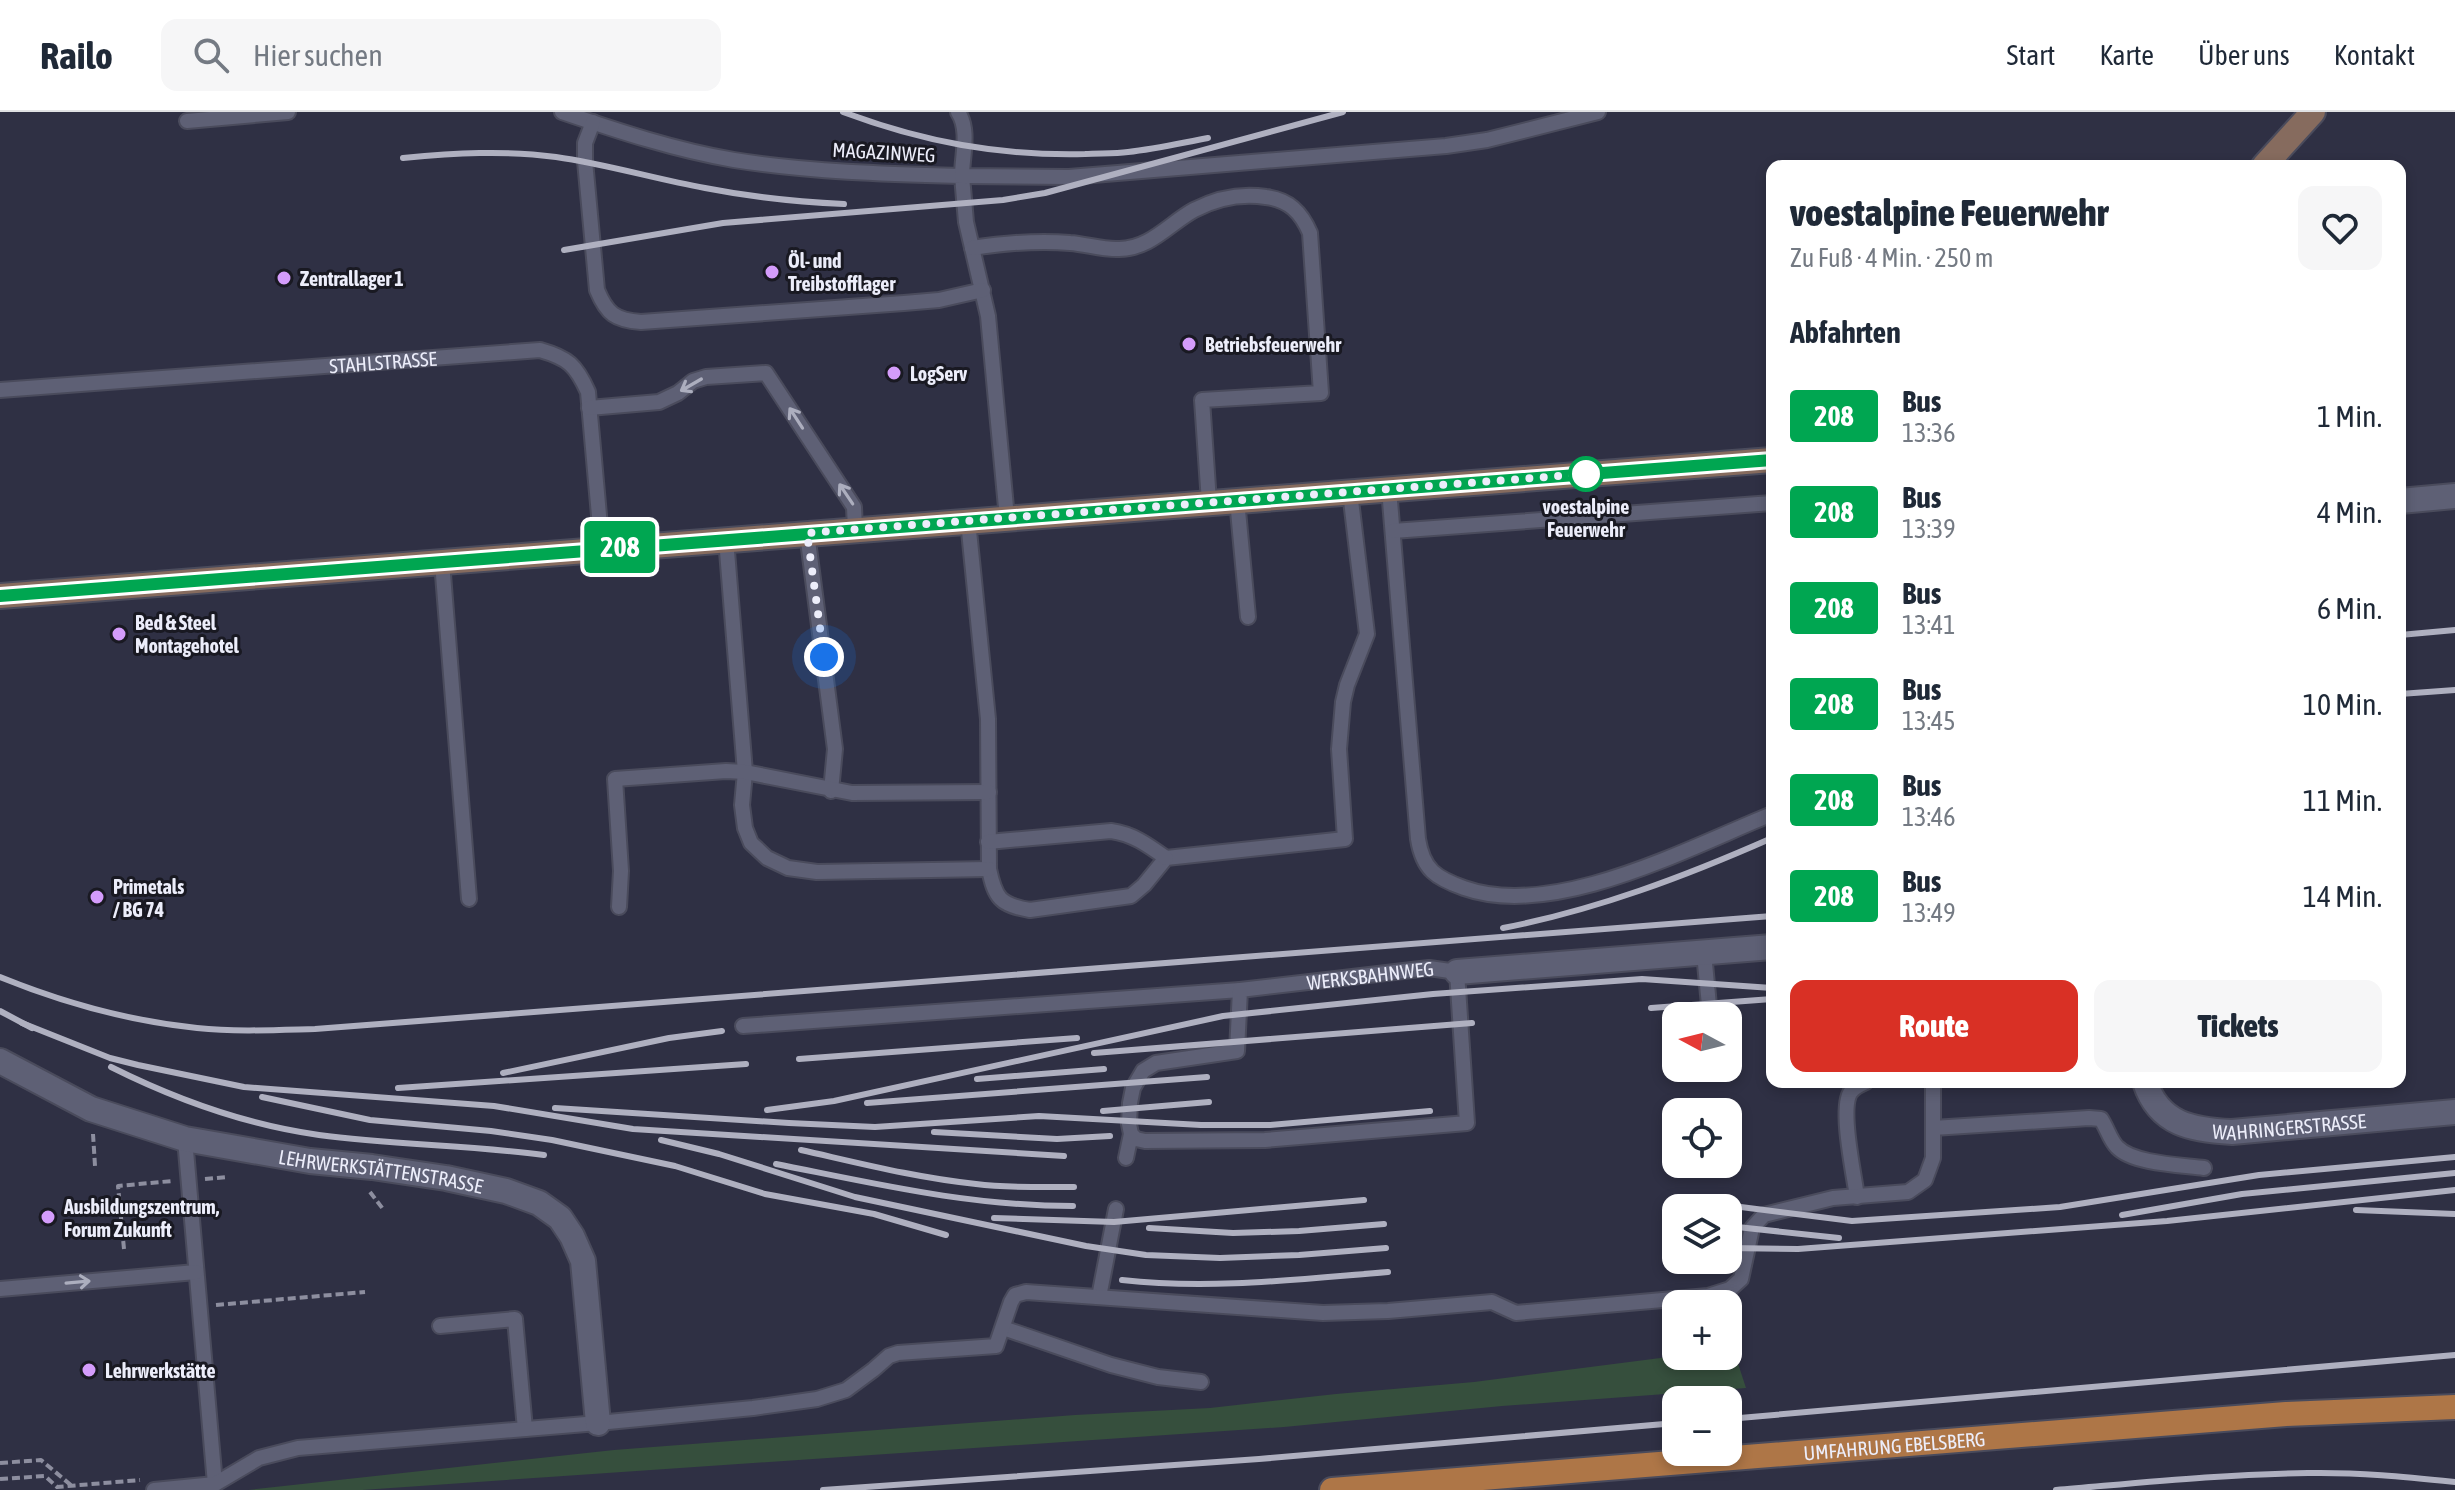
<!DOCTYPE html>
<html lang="de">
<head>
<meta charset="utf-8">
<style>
	:root { --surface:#fff; --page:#f6f6f7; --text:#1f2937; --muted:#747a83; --line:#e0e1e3; --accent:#d93025 }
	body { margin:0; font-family:"Asap Condensed",sans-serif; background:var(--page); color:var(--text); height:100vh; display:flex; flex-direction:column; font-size:30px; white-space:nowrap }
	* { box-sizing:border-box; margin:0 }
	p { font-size:26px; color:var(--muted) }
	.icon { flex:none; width:44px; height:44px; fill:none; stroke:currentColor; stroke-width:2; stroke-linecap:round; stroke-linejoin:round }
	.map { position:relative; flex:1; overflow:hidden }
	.sheet { position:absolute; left:1766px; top:48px; width:640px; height:928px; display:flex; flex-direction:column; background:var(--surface); border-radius:16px; box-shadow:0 4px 12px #0003 }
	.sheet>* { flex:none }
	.badge { padding:0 16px; border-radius:6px; font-size:28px; line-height:52px }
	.needle { width:52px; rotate:277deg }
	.controls { position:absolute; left:1662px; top:890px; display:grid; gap:16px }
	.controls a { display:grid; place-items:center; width:80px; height:80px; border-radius:16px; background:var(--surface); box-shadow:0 4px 12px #0003; font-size:40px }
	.you { position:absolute; width:40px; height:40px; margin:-20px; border:6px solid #fff; border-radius:50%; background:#1a73e8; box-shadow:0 0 0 12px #1a73e833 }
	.map>.badge { position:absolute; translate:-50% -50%; box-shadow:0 0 0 4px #fff }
	h2 { padding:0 24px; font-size:30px; line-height:72px }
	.round { display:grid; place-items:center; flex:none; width:84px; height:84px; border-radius:16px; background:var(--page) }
	.summary { display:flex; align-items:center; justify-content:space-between; height:136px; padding:0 24px }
	h1 { font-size:38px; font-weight:800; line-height:60px }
	.primary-button { display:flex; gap:16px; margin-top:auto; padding:16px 24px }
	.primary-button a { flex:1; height:92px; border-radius:16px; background:var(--accent); color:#fff; font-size:32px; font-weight:800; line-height:92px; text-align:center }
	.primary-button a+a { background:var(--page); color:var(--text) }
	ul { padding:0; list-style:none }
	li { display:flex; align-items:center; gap:24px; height:96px; padding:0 24px }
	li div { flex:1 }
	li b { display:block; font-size:30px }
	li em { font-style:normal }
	li .badge { min-width:88px; font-weight:700; text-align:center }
	header { display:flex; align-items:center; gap:48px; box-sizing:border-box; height:112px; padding:0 40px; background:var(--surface); border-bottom:2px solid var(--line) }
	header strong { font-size:38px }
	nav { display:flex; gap:44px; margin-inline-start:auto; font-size:28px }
	.search { width:560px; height:72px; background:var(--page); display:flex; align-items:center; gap:20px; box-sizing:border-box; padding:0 28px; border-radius:16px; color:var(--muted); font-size:30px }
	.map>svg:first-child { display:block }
	.green { fill:#364f3d }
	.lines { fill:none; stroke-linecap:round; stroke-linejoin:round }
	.lane-casing { stroke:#4a4b5c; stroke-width:18 }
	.street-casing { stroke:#4a4b5c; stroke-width:28 }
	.secondary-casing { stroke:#4a4b5c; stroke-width:28 }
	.primary-casing { stroke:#4a4b5c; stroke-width:28 }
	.path { stroke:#8d8e9f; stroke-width:4; stroke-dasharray:8 4; stroke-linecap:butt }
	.lane { stroke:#5e6075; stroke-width:14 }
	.street { stroke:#5e6075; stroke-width:24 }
	.secondary { stroke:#866b5e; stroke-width:24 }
	.primary { stroke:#ae7647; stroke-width:24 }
	.rail { stroke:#afb0c0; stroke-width:6 }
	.oneway { stroke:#acaebe }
	.line-casing { stroke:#fff; stroke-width:18 }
	.line { stroke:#00a651; stroke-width:12 }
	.walk { stroke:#ecedfa; stroke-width:8; stroke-dasharray:0 14.4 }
	.poi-dot { fill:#d49cfb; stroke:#191922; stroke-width:3 }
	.stop-dot { fill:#fff; stroke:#00a651; stroke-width:4 }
	.labels { text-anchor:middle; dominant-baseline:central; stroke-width:6; stroke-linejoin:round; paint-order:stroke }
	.street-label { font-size:20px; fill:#ecedfa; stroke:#191922 }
	.poi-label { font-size:20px; font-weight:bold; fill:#ecedfa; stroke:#191922; text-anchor:start }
	.stop-label { font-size:20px; font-weight:bold; fill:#ecedfa; stroke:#191922 }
</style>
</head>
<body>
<header>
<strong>Railo</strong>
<div class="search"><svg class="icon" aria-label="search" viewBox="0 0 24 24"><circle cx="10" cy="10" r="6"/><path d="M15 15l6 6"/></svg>Hier suchen</div>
<nav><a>Start</a><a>Karte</a><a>Über uns</a><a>Kontakt</a></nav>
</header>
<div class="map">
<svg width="2455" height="1378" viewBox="0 0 2455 1378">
	<rect width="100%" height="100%" fill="#2f3044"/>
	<path class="green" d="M1733,1236L1746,1276L1502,1294L1284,1315L549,1365L362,1378H248L614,1338L1075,1303L1210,1296L1336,1282L1474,1270L1676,1244H1728V1237Z"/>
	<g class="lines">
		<defs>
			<g id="lane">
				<path d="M562,0C618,19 675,38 734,48C809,60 886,62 962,64L966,110L988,204L1007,406"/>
				<path d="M958,0C970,18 962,44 962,64L1069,65L1446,34L1487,28L1598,0"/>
				<path d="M187,9L288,0"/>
				<path d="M593,10L585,31V49L597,178C607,202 615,208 641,210L904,191L939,188L983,178"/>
				<path d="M972,136C1005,131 1037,128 1070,131C1086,132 1103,138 1119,137C1150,137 1170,111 1194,98C1217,86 1240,81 1266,85C1289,88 1301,100 1310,121L1321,281L1202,288L1209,390"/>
				<path id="s1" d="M0,278L540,238C568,246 576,253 588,280L602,437"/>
				<path d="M589,296L659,290L678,281L693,269L706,265L766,261L854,395L855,417"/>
				<path d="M1389,377L1418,727C1423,758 1436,766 1464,776C1554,808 1688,736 1772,702"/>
				<path d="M1237,388L1248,505"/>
				<path d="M968,409L988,607L989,757C995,786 1000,793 1030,798L1131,784L1144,773L1166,746L1345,727L1339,637L1343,590L1347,573L1367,522L1350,380"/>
				<path d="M1393,419L1772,391"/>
				<path d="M807,421L835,637L831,679"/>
				<path d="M726,427L745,660L742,693L745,716L751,731L767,746L788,756L817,760L989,757"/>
				<path d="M442,450L469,787"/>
				<path d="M988,730L1111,719C1133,722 1148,733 1166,746"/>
				<path d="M619,795L621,759L615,667L726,659L745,660L852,681L989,680"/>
				<path d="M1704,841L1710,904"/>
				<path d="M743,914L1240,878"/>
				<path d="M1933,1016L2089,1006L2101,1007C2107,1016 2110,1028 2117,1035C2133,1052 2182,1053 2204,1056"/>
				<path d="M185,1027L215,1372"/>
				<path id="s2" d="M1126,1046L1131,1022L1129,1012L1130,991L1133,976L1143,959L1156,951L1237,939L1240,878L1429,856L1457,860L1467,1011L1265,1028L1145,1029L1136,1027L1131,1022"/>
				<path d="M1857,1085C1854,1062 1840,999 1850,981C1854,975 1859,973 1866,970"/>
				<path d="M0,1177L196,1160"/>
				<path d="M1099,1185L1116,1097"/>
				<path d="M440,1214L515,1207L525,1317"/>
				<path d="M1003,1216L1111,1253L1158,1265L1201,1270"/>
				<path d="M154,1378L215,1372L259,1346L298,1336L598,1311L753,1296L817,1287L846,1278L873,1258L889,1244L898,1241L996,1234L1011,1190L1015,1183L1026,1180L1323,1201L1388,1199L1492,1190L1516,1201L1708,1184L1730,1177L1741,1167L1752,1116L1764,1103L1833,1086L1908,1080L1925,1068L1933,1046V970"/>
			</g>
			<g id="street">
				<path d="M2400,389L2455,384"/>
				<path d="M1457,860L1772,835"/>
				<path id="s3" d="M0,949L91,997L185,1027L310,1049L372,1055L446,1066L506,1079L539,1091L560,1106L572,1124L583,1149L598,1311"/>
				<path id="s4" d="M2145,970C2159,1013 2193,1018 2232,1020L2455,1000"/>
			</g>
			<g id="secondary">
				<path d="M2264,54L2313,0"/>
				<path d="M0,484L1772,348"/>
			</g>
			<g id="primary">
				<path id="s5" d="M1332,1378L2286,1302L2455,1295"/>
			</g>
		</defs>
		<use href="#lane" class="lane-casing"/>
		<use href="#street" class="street-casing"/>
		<use href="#secondary" class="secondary-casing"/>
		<use href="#primary" class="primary-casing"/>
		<g class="path">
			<path d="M93,1022L95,1054"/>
			<path d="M205,1067L227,1065"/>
			<path d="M370,1080L383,1097"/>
			<path d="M124,1137L118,1074L172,1069"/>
			<path d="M216,1193L365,1180"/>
			<path d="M0,1351L41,1348L72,1374"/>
			<path d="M0,1367L45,1364L57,1375L140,1368"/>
		</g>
		<use href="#lane" class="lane"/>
		<use href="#street" class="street"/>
		<use href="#secondary" class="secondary"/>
		<use href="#primary" class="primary"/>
		<g class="rail">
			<path d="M843,0C923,30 999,44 1085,42C1099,41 1114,42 1128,40C1155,37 1181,31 1208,26"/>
			<path d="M403,46C454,41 505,38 556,45C606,52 655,67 705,76C751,85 798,90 844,92"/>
			<path d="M564,138L723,111L1003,88L1045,81L1343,0"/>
			<path d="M2400,523L2455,518"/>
			<path d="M2400,582L2455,578"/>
			<path d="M1503,816C1596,798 1686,764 1772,726"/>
			<path d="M0,865C64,891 129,909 197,916C236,920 276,918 315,917L1772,804"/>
			<path d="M1651,896L1772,887"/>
			<path d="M0,899L32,916"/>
			<path d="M22,911L110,946L138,953L244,975L494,994L633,1017L1064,1044"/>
			<path d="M1094,941L1472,911"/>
			<path d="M799,947L1077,926"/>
			<path d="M111,955C175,987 247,1013 319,1023C393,1033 469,1033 544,1043"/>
			<path d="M503,961L669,926L722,919"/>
			<path d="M977,967L1104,957"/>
			<path d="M398,976L746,952"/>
			<path d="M262,985L370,1008L491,1019L552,1028L675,1054L765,1082L874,1102L946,1123"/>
			<path d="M867,991L1207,965"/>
			<path d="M555,996L789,1011L875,1015L1039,1004L1201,1013H1270L1430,999"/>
			<path d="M767,998L834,989L1223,904L1433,882L1642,867L1772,876"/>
			<path d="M1103,999L1209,990"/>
			<path d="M934,1020L1057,1027L1110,1024"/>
			<path d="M661,1028L719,1042L855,1085L1086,1134L1146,1143L1220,1146L1299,1143L1386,1136"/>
			<path d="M801,1038C859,1051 917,1066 976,1072C1008,1076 1041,1075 1074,1075"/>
			<path d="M776,1052C877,1072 969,1094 1073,1094"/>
			<path d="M1667,1092L1733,1094L1852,1109L2060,1095L2259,1063L2455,1045"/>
			<path d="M2356,1098L2455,1102"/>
			<path d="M2122,1103L2242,1082L2455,1061"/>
			<path d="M994,1106L1114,1110L1364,1088"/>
			<path d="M1669,1114H1676"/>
			<path d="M1728,1114L1839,1126"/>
			<path d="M1149,1116L1233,1121L1299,1119L1384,1112"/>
			<path d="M1728,1136L1798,1137L2167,1109L2455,1078"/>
			<path d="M1670,1139H1676"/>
			<path d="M1122,1168C1211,1178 1300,1167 1388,1160"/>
			<path d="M1728,1307L2455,1243"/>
			<path d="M823,1378L1259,1347L1676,1311"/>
			<path d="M2056,1378C2139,1371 2223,1362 2308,1361C2357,1360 2406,1365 2455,1370"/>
		</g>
	</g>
	<defs><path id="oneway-shaft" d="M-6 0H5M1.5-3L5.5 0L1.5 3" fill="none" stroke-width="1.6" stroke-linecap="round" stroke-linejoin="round" transform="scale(2)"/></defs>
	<g class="oneway">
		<use href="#oneway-shaft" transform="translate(691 273) rotate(150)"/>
		<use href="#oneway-shaft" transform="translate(796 306) rotate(-123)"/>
		<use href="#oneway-shaft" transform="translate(846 382) rotate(-124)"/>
		<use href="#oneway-shaft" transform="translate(78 1170) rotate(-5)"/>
	</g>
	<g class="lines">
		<defs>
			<path id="line" d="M0,484L1772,348"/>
		</defs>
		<use href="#line" class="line-casing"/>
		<use href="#line" class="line"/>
		<path class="walk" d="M824,545L807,421L1586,362"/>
	</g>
	<g class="poi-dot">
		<circle cx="772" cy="160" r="8"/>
		<circle cx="284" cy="166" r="8"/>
		<circle cx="1189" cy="232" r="8"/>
		<circle cx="894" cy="261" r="8"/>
		<circle cx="119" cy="522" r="8"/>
		<circle cx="97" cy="785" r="8"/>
		<circle cx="48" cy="1105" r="8"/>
		<circle cx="89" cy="1258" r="8"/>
	</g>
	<circle class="stop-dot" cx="1586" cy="362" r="16"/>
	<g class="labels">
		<g class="street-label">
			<text transform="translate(884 40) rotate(3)">MAGAZINWEG</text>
			<text stroke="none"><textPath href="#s1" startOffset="384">STAHLSTRASSE</textPath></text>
			<text stroke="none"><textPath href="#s2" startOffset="380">WERKSBAHNWEG</textPath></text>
			<text stroke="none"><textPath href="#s4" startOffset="166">WAHRINGERSTRASSE</textPath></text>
			<text stroke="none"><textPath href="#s3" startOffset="400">LEHRWERKSTÄTTENSTRASSE</textPath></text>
			<text stroke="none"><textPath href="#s5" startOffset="564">UMFAHRUNG EBELSBERG</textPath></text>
		</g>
		<g class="poi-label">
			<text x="788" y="148">Öl- und<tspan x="788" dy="23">Treibstofflager</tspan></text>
			<text x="300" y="166">Zentrallager 1</text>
			<text x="1205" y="232">Betriebsfeuerwehr</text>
			<text x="910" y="261">LogServ</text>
			<text x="135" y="510">Bed &amp; Steel<tspan x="135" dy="23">Montagehotel</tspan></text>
			<text x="113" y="774">Primetals<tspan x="113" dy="23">/ BG 74</tspan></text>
			<text x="64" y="1094">Ausbildungszentrum,<tspan x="64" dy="23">Forum Zukunft</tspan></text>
			<text x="105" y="1258">Lehrwerkstätte</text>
		</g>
		<g class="stop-label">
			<text x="1586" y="394">voestalpine<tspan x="1586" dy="23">Feuerwehr</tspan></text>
		</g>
	</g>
</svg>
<div class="controls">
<a><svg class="needle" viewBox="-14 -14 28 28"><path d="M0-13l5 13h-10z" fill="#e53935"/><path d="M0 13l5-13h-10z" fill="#747a83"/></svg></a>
<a><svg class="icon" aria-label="locate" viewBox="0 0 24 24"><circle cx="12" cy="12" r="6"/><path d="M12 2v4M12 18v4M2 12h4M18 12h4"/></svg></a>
<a><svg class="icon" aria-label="layers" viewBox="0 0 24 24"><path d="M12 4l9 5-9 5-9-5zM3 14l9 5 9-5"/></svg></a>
<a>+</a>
<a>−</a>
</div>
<div class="you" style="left:824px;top:545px"></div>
<b class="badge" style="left:620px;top:435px;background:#00a651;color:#fff">208</b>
<section class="sheet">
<div class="summary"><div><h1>voestalpine Feuerwehr</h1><p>Zu Fuß · 4 Min. · 250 m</p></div><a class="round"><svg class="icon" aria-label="heart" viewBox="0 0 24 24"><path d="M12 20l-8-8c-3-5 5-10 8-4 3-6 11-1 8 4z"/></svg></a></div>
<h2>Abfahrten</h2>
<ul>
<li><span class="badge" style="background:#00a651;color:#fff">208</span><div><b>Bus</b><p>13:36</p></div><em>1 Min.</em></li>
<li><span class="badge" style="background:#00a651;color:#fff">208</span><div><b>Bus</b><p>13:39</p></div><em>4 Min.</em></li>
<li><span class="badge" style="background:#00a651;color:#fff">208</span><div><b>Bus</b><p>13:41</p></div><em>6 Min.</em></li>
<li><span class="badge" style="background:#00a651;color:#fff">208</span><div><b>Bus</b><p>13:45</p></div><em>10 Min.</em></li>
<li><span class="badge" style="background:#00a651;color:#fff">208</span><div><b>Bus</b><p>13:46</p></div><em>11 Min.</em></li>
<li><span class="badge" style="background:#00a651;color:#fff">208</span><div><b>Bus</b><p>13:49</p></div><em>14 Min.</em></li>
</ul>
<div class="primary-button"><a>Route</a><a>Tickets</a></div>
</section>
</div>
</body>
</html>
